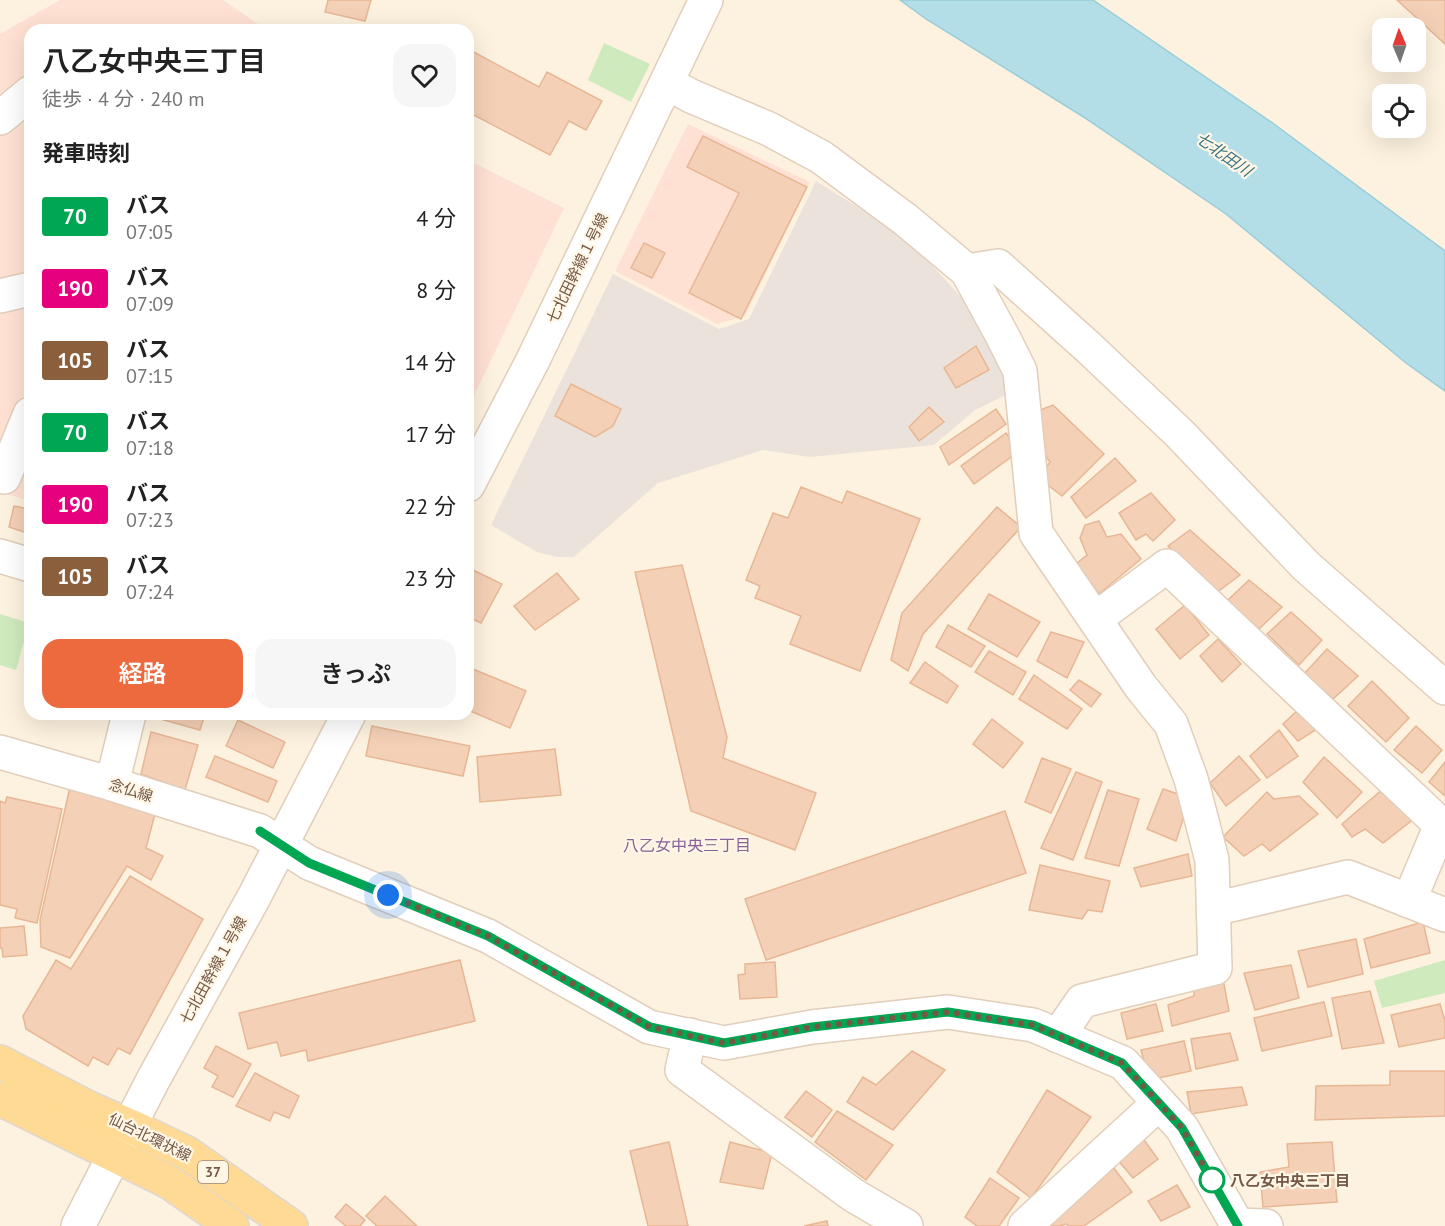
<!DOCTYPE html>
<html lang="ja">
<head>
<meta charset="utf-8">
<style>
	:root { --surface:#fff; --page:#f6f6f6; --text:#222; --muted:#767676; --accent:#ed6a3e }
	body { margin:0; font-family:"PT Sans","Noto Sans JP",sans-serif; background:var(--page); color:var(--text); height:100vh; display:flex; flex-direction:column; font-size:22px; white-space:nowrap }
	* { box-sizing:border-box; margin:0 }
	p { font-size:20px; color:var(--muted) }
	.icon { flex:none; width:33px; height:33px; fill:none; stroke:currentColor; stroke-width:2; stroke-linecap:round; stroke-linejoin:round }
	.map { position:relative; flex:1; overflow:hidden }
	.details { position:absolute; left:24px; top:24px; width:450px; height:696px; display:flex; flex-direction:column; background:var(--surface); border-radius:18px; box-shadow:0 6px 24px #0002 }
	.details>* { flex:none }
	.badge { padding:0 12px; border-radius:4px; font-size:21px; line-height:39px }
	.needle { width:39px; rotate:358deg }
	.fabs { position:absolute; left:1372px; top:18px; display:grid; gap:12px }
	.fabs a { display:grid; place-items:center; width:54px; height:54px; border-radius:12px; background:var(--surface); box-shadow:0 6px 24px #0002; font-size:30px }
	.you { position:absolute; width:30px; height:30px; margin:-15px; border:4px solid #fff; border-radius:50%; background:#1a73e8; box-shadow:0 0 0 9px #1a73e833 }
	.map>.badge { position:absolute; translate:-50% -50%; box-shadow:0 0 0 3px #fff }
	h2 { padding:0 18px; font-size:22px; line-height:54px }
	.round { display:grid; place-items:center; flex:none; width:63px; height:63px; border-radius:18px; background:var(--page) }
	.headline { display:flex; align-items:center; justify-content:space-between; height:102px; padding:0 18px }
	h1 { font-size:28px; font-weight:600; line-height:45px }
	.cta { display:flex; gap:12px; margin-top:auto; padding:12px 18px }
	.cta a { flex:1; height:69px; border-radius:18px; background:var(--accent); color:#fff; font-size:24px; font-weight:600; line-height:69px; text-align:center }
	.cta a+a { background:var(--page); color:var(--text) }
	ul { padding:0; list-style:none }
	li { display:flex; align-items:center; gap:18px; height:72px; padding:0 18px }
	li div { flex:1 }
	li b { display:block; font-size:22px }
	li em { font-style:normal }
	li .badge { min-width:66px; font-weight:700; text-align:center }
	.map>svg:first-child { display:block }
	.commercial { fill:#fee1d2 }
	.industrial { fill:#ebe3db }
	.green { fill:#cfebbe }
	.water { fill:#b3dee7; stroke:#99cdd9; stroke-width:1.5 }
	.building { fill:#f4d0b6; stroke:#e7b795; stroke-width:1.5 }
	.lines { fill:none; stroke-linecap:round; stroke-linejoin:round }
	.minor-casing { stroke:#e1cebb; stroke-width:36 }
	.major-casing { stroke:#ded7d3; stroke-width:36 }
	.minor { stroke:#fff; stroke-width:33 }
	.major { stroke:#ffda94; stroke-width:33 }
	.line-casing { stroke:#fff; stroke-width:14 }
	.line { stroke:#00a651; stroke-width:9 }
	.walk { stroke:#745846; stroke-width:6; stroke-dasharray:0 10.8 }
	.stop-dot { fill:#fff; stroke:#00a651; stroke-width:3 }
	.labels { text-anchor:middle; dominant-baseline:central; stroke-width:4.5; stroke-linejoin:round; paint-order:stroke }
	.shield { fill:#fff6e6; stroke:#9e8776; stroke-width:1.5 }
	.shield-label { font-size:14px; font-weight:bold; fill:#745846 }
	.street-label { font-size:15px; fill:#745846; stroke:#fff6e6 }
	.stop-label { font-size:15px; font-weight:bold; fill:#745846; stroke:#fff6e6; text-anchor:start }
	.water-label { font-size:16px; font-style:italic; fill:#3c7482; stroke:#fff6e6 }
	.neighbourhood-label { font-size:16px; fill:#876198; stroke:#fff6e6 }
</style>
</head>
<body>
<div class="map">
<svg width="1445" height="1226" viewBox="0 0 1445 1226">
	<rect width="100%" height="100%" fill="#fdf2df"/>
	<g class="commercial">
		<path d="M60,0H223L267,30H30V501L0,492V34Z"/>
		<path d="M688,124L810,182L745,316L717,324L615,271Z"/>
		<path d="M468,160L564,208L468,408Z"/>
	</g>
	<path class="industrial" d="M816,181L907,238L962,298L1016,390L975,410L934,445L810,457L763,450L658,483L574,557H557L537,552L491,525L613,274L719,329L749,319Z"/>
	<g class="green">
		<path d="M604,43L650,64L631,102L588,80Z"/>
		<path d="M0,614L29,623L16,670L0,665Z"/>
		<path d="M1445,960V993L1382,1008L1374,981Z"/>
	</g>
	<path class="water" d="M900,0H1093L1274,124L1445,251V391L1406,363L1226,214L1082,116L926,19Z"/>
	<g class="building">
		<path d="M328,0H371L365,21L325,12Z"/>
		<path d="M1397,0H1445V44Z"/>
		<path d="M468,49L539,87L547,72L602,101L586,130L569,121L550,155L468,112Z"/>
		<path d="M703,136L807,187L741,319L689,293L739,193L687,167Z"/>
		<path d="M644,243L665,253L652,278L631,268Z"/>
		<path d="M976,346L989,370L956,388L944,368Z"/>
		<path d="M571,384L621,409L613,426L595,437L555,416Z"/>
		<path d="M1053,405L1104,454L1062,496L1039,478L1050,462L1035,442L1030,414Z"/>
		<path d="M929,407L944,422L919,441L909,427Z"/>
		<path d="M996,409L1006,424L949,465L940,447Z"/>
		<path d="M1006,433L1018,452L974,484L961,466Z"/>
		<path d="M1115,458L1136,481L1086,518L1071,497Z"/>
		<path d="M801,487L842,503L847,491L920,519L860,671L790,644L801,616L755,598L760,586L746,580L773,513L788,518Z"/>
		<path d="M1151,493L1175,520L1153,541L1146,534L1136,540L1119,513Z"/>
		<path d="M14,506L30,509V534L9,527Z"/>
		<path d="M997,507L1021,527L923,634L908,671L891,660L902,613Z"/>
		<path d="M1099,521L1107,537L1121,534L1141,559L1099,594L1076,564L1087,555L1080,538L1085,525Z"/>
		<path d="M1190,530L1240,575L1216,593L1168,546Z"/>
		<path d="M682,565L727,737L723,758L816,793L795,850L691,811L635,572Z"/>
		<path d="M473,570L502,584L481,623L468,617V580Z"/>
		<path d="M557,573L579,599L535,630L514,606Z"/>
		<path d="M1249,580L1282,607L1259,629L1227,601Z"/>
		<path d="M989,594L1040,622L1017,657L968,629Z"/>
		<path d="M1185,605L1209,635L1180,659L1156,629Z"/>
		<path d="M1291,612L1322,640L1299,665L1267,634Z"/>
		<path d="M948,625L985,646L971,667L936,647Z"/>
		<path d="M1051,632L1084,642L1067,678L1037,661Z"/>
		<path d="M1218,639L1241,664L1222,682L1200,656Z"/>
		<path d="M1327,649L1358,676L1333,699L1304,674Z"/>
		<path d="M989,651L1026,672L1013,695L975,672Z"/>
		<path d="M925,662L958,686L947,703L910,683Z"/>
		<path d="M468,667L526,691L510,728L468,710Z"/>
		<path d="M1034,675L1082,709L1067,729L1019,699Z"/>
		<path d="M1079,680L1101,694L1091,707L1070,690Z"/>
		<path d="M1372,681L1409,718L1386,742L1348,706Z"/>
		<path d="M1303,705L1320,727L1298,741L1283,724Z"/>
		<path d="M153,714H205L200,730L153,717Z"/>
		<path d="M992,719L1023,743L1003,768L973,744Z"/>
		<path d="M238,720L285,742L273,768L226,746Z"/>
		<path d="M372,726L470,746L463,776L366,756Z"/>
		<path d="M1416,726L1442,750L1422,773L1394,750Z"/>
		<path d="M1279,730L1298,756L1267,778L1250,756Z"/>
		<path d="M151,732L198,745L185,790L141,774Z"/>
		<path d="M555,749L561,795L480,802L477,757Z"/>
		<path d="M215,756L277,781L268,802L206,777Z"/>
		<path d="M1239,756L1260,780L1226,806L1210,783Z"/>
		<path d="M1324,757L1362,792L1337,818L1303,782Z"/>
		<path d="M1042,758L1071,769L1051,813L1025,802Z"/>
		<path d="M1445,762V796L1429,782Z"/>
		<path d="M1076,772L1102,782L1073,860L1041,848Z"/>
		<path d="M70,787L156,810L146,848L163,856L151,880L127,866L70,958L41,947L40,920Z"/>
		<path d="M1163,789L1190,798L1176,841L1147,829Z"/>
		<path d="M1383,789L1415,818L1383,843L1365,829L1352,837L1342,824Z"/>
		<path d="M1108,790L1139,799L1119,866L1085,858Z"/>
		<path d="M1267,792L1274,799L1299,796L1318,814L1270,851L1262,844L1244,856L1223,837Z"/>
		<path d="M7,797L62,809L37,923L15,918L17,909L0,905V801L5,803Z"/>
		<path d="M1005,811L1026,873L766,960L745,899Z"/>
		<path d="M1188,854L1192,876L1141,887L1134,868Z"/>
		<path d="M1040,865L1110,881L1102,912L1088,910L1082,919L1029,910Z"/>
		<path d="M130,876L203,919L130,1054L118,1048L108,1065L93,1057L88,1066L26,1029L23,1016L56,960L71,969Z"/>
		<path d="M1423,922L1430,953L1371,968L1364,939Z"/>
		<path d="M24,926L27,955L3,957L2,948H0V928Z"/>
		<path d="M1356,939L1363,974L1308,987L1298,951Z"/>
		<path d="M460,960L475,1021L308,1061L306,1050L281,1056L277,1042L248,1049L239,1013Z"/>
		<path d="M775,962L777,997L740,999L738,975L745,974V964Z"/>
		<path d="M1291,965L1299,998L1255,1010L1244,973Z"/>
		<path d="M1223,979L1229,1011L1172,1026L1168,1005L1194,996V983Z"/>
		<path d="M1370,991L1384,1043L1342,1049L1332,998Z"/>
		<path d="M1324,1002L1332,1036L1262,1051L1254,1018Z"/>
		<path d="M1156,1004L1163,1031L1127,1039L1121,1013Z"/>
		<path d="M1440,1004L1445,1021V1038L1399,1047L1391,1015Z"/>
		<path d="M1230,1033L1238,1060L1196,1069L1191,1039Z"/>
		<path d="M1184,1041L1191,1071L1149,1080L1141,1050Z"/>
		<path d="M216,1046L251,1064L233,1097L212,1087L218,1076L204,1068Z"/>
		<path d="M912,1051L945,1070L893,1130L847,1102L863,1077L876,1085Z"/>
		<path d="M1390,1071H1445V1116L1315,1120L1316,1086L1390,1085Z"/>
		<path d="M255,1073L299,1096L289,1118L274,1112L270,1121L236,1106Z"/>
		<path d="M1242,1087L1247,1105L1191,1114L1187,1092Z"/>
		<path d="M1047,1090L1091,1117L1031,1198L997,1172Z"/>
		<path d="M806,1091L832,1110L812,1137L785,1117Z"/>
		<path d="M837,1111L893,1145L866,1180L815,1142Z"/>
		<path d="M1141,1136L1158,1159L1133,1178L1116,1158Z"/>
		<path d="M669,1142L688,1226H648L630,1151Z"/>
		<path d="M730,1142L772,1153L763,1189L720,1182Z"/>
		<path d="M1332,1142L1337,1202L1263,1207L1260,1172L1289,1167L1287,1144Z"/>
		<path d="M1110,1163L1132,1192L1084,1226H1069L1066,1224L1059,1226H1042Z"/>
		<path d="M990,1178L1019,1198L999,1226H977L965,1217Z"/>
		<path d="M1177,1185L1190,1207L1161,1221L1148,1201Z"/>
		<path d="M385,1196L417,1226H377L366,1216Z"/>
		<path d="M346,1204L365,1220L360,1226H346L335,1217Z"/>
		<path d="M827,1221L828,1226H804Z"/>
	</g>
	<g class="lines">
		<defs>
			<g id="minor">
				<path d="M667,83L691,96L769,129L821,157L906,220L967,271L1003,337L1020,371L1036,533L1141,687L1171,724L1191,779L1212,860L1215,968L1082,1001L1058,1036"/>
				<path d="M0,118L30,93"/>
				<path d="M967,271L998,266L1088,347L1179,433L1306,566L1445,688"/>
				<path d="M0,296L30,289"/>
				<path d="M4,477L30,414"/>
				<path d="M468,485L533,360L706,0"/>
				<path d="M0,556L30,565"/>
				<path d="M1095,619L1167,566L1441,825L1409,901"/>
				<path d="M0,752L112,784L260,831L309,863L488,936L649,1027L724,1043L812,1027L948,1012L1033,1025L1123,1063L1182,1128L1238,1226"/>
				<path d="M112,784L129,714"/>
				<path d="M1214,909L1348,877L1445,915"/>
				<path d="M690,1035L682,1070L853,1195L906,1226"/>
				<path d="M1237,1225L1266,1226"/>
				<path d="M78,1226L153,1080L254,897L349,714"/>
				<path d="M1025,1226L1159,1103"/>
			</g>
			<g id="major">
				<path d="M0,1062L87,1107L130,1126L187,1153L291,1226"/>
				<path d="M0,1099L169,1182L232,1226"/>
			</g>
		</defs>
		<use href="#minor" class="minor-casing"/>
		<use href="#major" class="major-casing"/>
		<use href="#minor" class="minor"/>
		<use href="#major" class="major"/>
	</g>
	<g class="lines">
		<defs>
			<path id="line" d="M260,831L309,863L488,936L650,1027L724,1043L812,1027L948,1012L1033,1025L1122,1063L1182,1128L1238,1226"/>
		</defs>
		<use href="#line" class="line-casing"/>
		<use href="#line" class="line"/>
		<path class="walk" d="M388,895L488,936L650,1027L724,1043L812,1027L948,1012L1033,1025L1122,1063L1182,1128L1215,1186L1212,1180"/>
	</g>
	<circle class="stop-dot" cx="1212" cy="1180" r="12"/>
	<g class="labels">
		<rect class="shield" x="198" y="1161" width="30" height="22" rx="4.5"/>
		<g class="shield-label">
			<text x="213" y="1172">37</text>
		</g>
		<g class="street-label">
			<text transform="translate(577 268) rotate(-64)">七北田幹線１号線</text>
			<text transform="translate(131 790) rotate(17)">念仏線</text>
			<text transform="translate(213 970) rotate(-61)">七北田幹線１号線</text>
			<text transform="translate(150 1137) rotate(26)">仙台北環状線</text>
		</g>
		<g class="stop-label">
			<text x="1230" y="1180">八乙女中央三丁目</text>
		</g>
		<g class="water-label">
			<text transform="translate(1224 154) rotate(35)">七北田川</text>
		</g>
		<g class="neighbourhood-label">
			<text x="687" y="845">八乙女中央三丁目</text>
		</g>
	</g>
</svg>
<div class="fabs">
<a><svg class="needle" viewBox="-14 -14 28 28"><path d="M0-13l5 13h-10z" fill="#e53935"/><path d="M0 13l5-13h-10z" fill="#767676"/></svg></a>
<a><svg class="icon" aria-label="locate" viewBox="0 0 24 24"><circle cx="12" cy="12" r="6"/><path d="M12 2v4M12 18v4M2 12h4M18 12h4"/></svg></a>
</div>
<div class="you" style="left:388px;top:895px"></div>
<section class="details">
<div class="headline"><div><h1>八乙女中央三丁目</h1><p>徒歩 · 4 分 · 240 m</p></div><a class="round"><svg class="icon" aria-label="heart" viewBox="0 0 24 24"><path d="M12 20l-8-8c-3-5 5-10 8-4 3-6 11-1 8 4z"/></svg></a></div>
<h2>発車時刻</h2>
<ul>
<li><span class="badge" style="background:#00a651;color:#fff">70</span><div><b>バス</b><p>07:05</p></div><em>4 分</em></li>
<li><span class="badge" style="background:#e6007e;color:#fff">190</span><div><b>バス</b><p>07:09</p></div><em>8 分</em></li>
<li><span class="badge" style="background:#8b5e3c;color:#fff">105</span><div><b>バス</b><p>07:15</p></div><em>14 分</em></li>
<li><span class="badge" style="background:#00a651;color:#fff">70</span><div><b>バス</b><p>07:18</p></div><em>17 分</em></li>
<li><span class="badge" style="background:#e6007e;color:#fff">190</span><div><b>バス</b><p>07:23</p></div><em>22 分</em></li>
<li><span class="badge" style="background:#8b5e3c;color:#fff">105</span><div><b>バス</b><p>07:24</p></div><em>23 分</em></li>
</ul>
<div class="cta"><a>経路</a><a>きっぷ</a></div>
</section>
</div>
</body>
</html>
